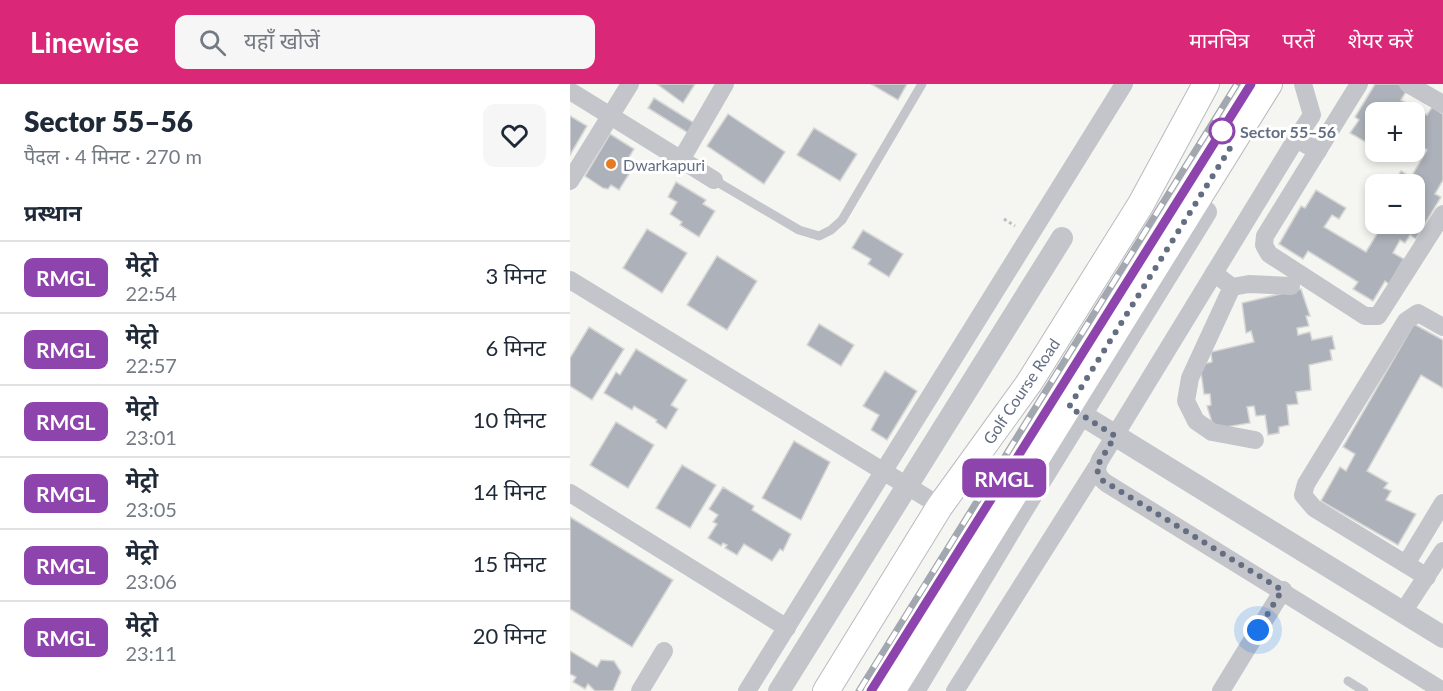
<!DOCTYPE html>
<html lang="hi">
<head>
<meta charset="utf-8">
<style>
	:root { --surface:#fff; --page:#f6f6f7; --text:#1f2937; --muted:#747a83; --line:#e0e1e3; --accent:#db2777 }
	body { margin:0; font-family:Lato,"Noto Sans Devanagari",sans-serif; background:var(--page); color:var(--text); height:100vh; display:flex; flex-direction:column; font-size:22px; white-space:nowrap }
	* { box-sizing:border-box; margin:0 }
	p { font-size:20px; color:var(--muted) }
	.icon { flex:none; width:33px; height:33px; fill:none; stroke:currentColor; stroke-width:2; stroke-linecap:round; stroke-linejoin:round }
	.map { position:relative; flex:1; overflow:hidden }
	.details { display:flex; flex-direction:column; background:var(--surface); width:570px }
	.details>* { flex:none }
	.badge { padding:0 12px; border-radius:9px; font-size:21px; line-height:39px }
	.buttons { position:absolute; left:795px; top:18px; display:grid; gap:12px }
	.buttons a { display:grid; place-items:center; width:60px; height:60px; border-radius:12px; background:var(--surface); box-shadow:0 3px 9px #0003; font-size:30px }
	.you { position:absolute; width:30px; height:30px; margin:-15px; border:4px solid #fff; border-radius:50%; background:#1a73e8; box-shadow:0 0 0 9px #1a73e833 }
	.map>.badge { position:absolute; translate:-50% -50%; box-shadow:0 0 0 3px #fff }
	h2 { padding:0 24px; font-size:22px; line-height:54px }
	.round { display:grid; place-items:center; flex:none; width:63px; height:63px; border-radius:12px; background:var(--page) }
	.head { display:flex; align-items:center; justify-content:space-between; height:102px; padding:0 24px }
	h1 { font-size:28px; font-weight:800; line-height:45px }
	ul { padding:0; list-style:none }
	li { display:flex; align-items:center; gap:18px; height:72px; padding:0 24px; border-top:2px solid var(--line) }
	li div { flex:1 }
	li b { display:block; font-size:22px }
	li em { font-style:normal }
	li .badge { min-width:66px; font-weight:700; text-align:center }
	header { display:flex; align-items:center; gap:36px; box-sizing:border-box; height:84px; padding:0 30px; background:var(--accent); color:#fff }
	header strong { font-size:28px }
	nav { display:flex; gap:33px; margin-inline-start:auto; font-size:21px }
	.search { width:420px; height:54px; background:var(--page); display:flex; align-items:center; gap:15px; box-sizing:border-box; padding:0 21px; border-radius:12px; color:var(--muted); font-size:22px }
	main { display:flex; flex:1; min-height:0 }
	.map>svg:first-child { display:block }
	.building { fill:#adb2ba; stroke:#d6d7d4; stroke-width:1.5 }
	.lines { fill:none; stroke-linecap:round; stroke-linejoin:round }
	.secondary-casing { stroke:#b8bac0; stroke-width:28 }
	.path { stroke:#bdbec1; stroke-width:3; stroke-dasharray:3 3; stroke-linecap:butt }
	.service { stroke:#c3c5ca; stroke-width:9 }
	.minor { stroke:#c3c5ca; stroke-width:18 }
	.tertiary { stroke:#c3c5ca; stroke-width:22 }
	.secondary { stroke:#fff; stroke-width:26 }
	.rail-casing { stroke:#a3a7af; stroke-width:7 }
	.rail { stroke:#fff; stroke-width:4.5; stroke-dasharray:14; stroke-linecap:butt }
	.line-casing { stroke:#fff; stroke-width:14 }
	.line { stroke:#8e44ad; stroke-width:9 }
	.walk { stroke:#646e83; stroke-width:6; stroke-dasharray:0 10.8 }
	.stop-dot { fill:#fff; stroke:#8e44ad; stroke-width:3 }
	.poi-dot { fill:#e67b21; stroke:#fff; stroke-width:2 }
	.labels { text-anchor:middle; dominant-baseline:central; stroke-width:6; stroke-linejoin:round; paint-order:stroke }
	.stop-label { font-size:16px; font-weight:bold; fill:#646e83; stroke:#fff; text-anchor:start }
	.poi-label { font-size:16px; fill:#646e83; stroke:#fff; text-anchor:start }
	.street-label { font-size:16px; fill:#646e83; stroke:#fff }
</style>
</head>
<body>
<header>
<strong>Linewise</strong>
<div class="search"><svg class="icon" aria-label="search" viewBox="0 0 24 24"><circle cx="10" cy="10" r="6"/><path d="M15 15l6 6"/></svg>यहाँ खोजें</div>
<nav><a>मानचित्र</a><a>परतें</a><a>शेयर करें</a></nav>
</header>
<main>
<section class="details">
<div class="head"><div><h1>Sector 55–56</h1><p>पैदल · 4 मिनट · 270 m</p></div><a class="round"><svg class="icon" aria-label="heart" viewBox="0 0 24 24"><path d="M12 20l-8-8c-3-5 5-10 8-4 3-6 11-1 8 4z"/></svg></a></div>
<h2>प्रस्थान</h2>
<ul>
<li><span class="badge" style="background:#8e44ad;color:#fff">RMGL</span><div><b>मेट्रो</b><p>22:54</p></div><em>3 मिनट</em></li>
<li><span class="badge" style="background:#8e44ad;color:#fff">RMGL</span><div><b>मेट्रो</b><p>22:57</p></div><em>6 मिनट</em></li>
<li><span class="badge" style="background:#8e44ad;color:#fff">RMGL</span><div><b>मेट्रो</b><p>23:01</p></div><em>10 मिनट</em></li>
<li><span class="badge" style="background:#8e44ad;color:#fff">RMGL</span><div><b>मेट्रो</b><p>23:05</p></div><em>14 मिनट</em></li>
<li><span class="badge" style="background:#8e44ad;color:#fff">RMGL</span><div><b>मेट्रो</b><p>23:06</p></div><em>15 मिनट</em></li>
<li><span class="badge" style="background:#8e44ad;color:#fff">RMGL</span><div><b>मेट्रो</b><p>23:11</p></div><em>20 मिनट</em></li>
</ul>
</section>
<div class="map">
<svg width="873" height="607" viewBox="0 0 873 607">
	<rect width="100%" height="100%" fill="#f5f6f2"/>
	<g class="building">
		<path d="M87,0H125L113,19Z"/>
		<path d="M301,0H337L328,16Z"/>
		<path d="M805,0H828L837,6L831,16L857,31L862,23L873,30V96L865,110L871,113L846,155L840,151L835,159L830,156L823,169L834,175L819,200L815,197L803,217L783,205L788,198L738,167L733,175L709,160L731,122L735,124L746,106L776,124L769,135L762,131L754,143L796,168L813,140H844V100H823L831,87L841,93L857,66L844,58V28H806V64L780,49L789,36L785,33Z"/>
		<path d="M84,14L129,42L123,52L78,24Z"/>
		<path d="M158,30L215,68L194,100L137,62Z"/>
		<path d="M0,32L17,42L0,71Z"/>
		<path d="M244,44L287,70L270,97L227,71Z"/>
		<path d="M40,50L64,65L56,78L64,82L49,106L41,101L38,105L33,104L15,92Z"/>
		<path d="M106,98L136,116L133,120L145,127L129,153L110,141L112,138L100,130L107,118L98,113Z"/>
		<path d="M77,145L117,169L92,209L53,184Z"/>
		<path d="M293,146L333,170L319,193L298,180L301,175L282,164Z"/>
		<path d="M147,172L187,197L157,246L117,221Z"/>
		<path d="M731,205L740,232H736L739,242L727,244L728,251L740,248L742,256L762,252L765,265L760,266L762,276L739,281L741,306L726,308L728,320L717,321L719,341L709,343V349L698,351L695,331L686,332L684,322L677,323L680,339L644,345L637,322L641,321L640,310H634L630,281L642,278L641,268L684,258L681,247L676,249L672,219Z"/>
		<path d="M249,240L284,261L271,282L237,261Z"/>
		<path d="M844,240L873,256V304L851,291L797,387L818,399L814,404L821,407L816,416L846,430L828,461L751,417L770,383L776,387L785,370L773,363Z"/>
		<path d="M19,243L54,265L22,316L0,302V274Z"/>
		<path d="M66,265L117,296L101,321L108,325L96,345L86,338L87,336L64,322L62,326L34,309L46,288L50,291Z"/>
		<path d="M315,287L347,307L317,356L301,346L309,331L293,322Z"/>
		<path d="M46,338L84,361L58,404L20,381Z"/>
		<path d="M224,357L260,378L231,436L192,414Z"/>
		<path d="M112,381L146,401L120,444L86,424Z"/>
		<path d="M153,403L184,422L182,426L221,450L213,467L210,465L202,477L174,460L167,471L155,464L157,461L153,459L151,462L138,454L147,440L143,438L148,431L139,425Z"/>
		<path d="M0,433L103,496L62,563L0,525Z"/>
		<path d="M0,567L27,583L31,576L44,577L51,588L43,607H25L18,600L15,605L3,598L6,593L0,590Z"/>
	</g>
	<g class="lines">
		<defs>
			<g id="secondary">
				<path d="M256,607L370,422L459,299L571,120L636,0"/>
				<path d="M322,607L699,0"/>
			</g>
		</defs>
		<use href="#secondary" class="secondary-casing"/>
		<path class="path" d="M434,135L445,142"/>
		<g class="service">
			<path d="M144,96L229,146L249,152L261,146L272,136L352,0"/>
			<path d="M778,597L794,607"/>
		</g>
		<g class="minor">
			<path d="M789,0L695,152L694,161L699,170L795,232H808L873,130"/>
			<path d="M838,0L873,20"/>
			<path d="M0,7L144,96"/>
			<path d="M726,55L742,31L733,0"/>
			<path d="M748,67L726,55L530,376C525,386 527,392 536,399L873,607"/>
			<path d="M111,76L155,0"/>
			<path d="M0,97L60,0"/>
			<path d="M644,189L662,203L620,294L616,317L626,337L642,348L685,356"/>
			<path d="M0,196L370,422"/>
			<path d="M662,203L679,200L721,202"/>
			<path d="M0,409L217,544"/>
			<path d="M836,480L873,419"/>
			<path d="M857,493L744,424L733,411L736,400L836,237L848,229L873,243"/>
			<path d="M833,528L873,467"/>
			<path d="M70,607L94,567"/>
			<path d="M177,607L554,0"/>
			<path d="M385,607L526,384"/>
			<path d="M651,607L713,506"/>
		</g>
		<g class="tertiary">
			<path d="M499,323L873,553"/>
			<path d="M209,607L492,154"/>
			<path d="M344,607L448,433L636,128"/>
		</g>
		<use href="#secondary" class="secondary"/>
		<defs>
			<g id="rail">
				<path d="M289,607L667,0"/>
				<path d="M301,607L681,0"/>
			</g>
		</defs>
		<use href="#rail" class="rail-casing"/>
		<use href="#rail" class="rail"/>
	</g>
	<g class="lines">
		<defs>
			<path id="line" d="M301,607L681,0"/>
		</defs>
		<use href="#line" class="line-casing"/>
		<use href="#line" class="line"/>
		<path class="walk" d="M652,47L662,61L499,323L545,352L526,384L532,396L712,506L688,546"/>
	</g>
	<circle class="stop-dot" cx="652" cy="47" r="12"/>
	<circle class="poi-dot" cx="41" cy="80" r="6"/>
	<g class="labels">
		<g class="stop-label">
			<text x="670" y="47">Sector 55–56</text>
		</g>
		<g class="poi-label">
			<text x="53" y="80">Dwarkapuri</text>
		</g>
		<g class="street-label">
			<text transform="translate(451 307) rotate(-56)">Golf Course Road</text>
		</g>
	</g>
</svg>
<div class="buttons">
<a>+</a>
<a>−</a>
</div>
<div class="you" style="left:688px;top:546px"></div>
<b class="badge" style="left:434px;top:394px;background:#8e44ad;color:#fff">RMGL</b>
</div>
</main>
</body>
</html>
